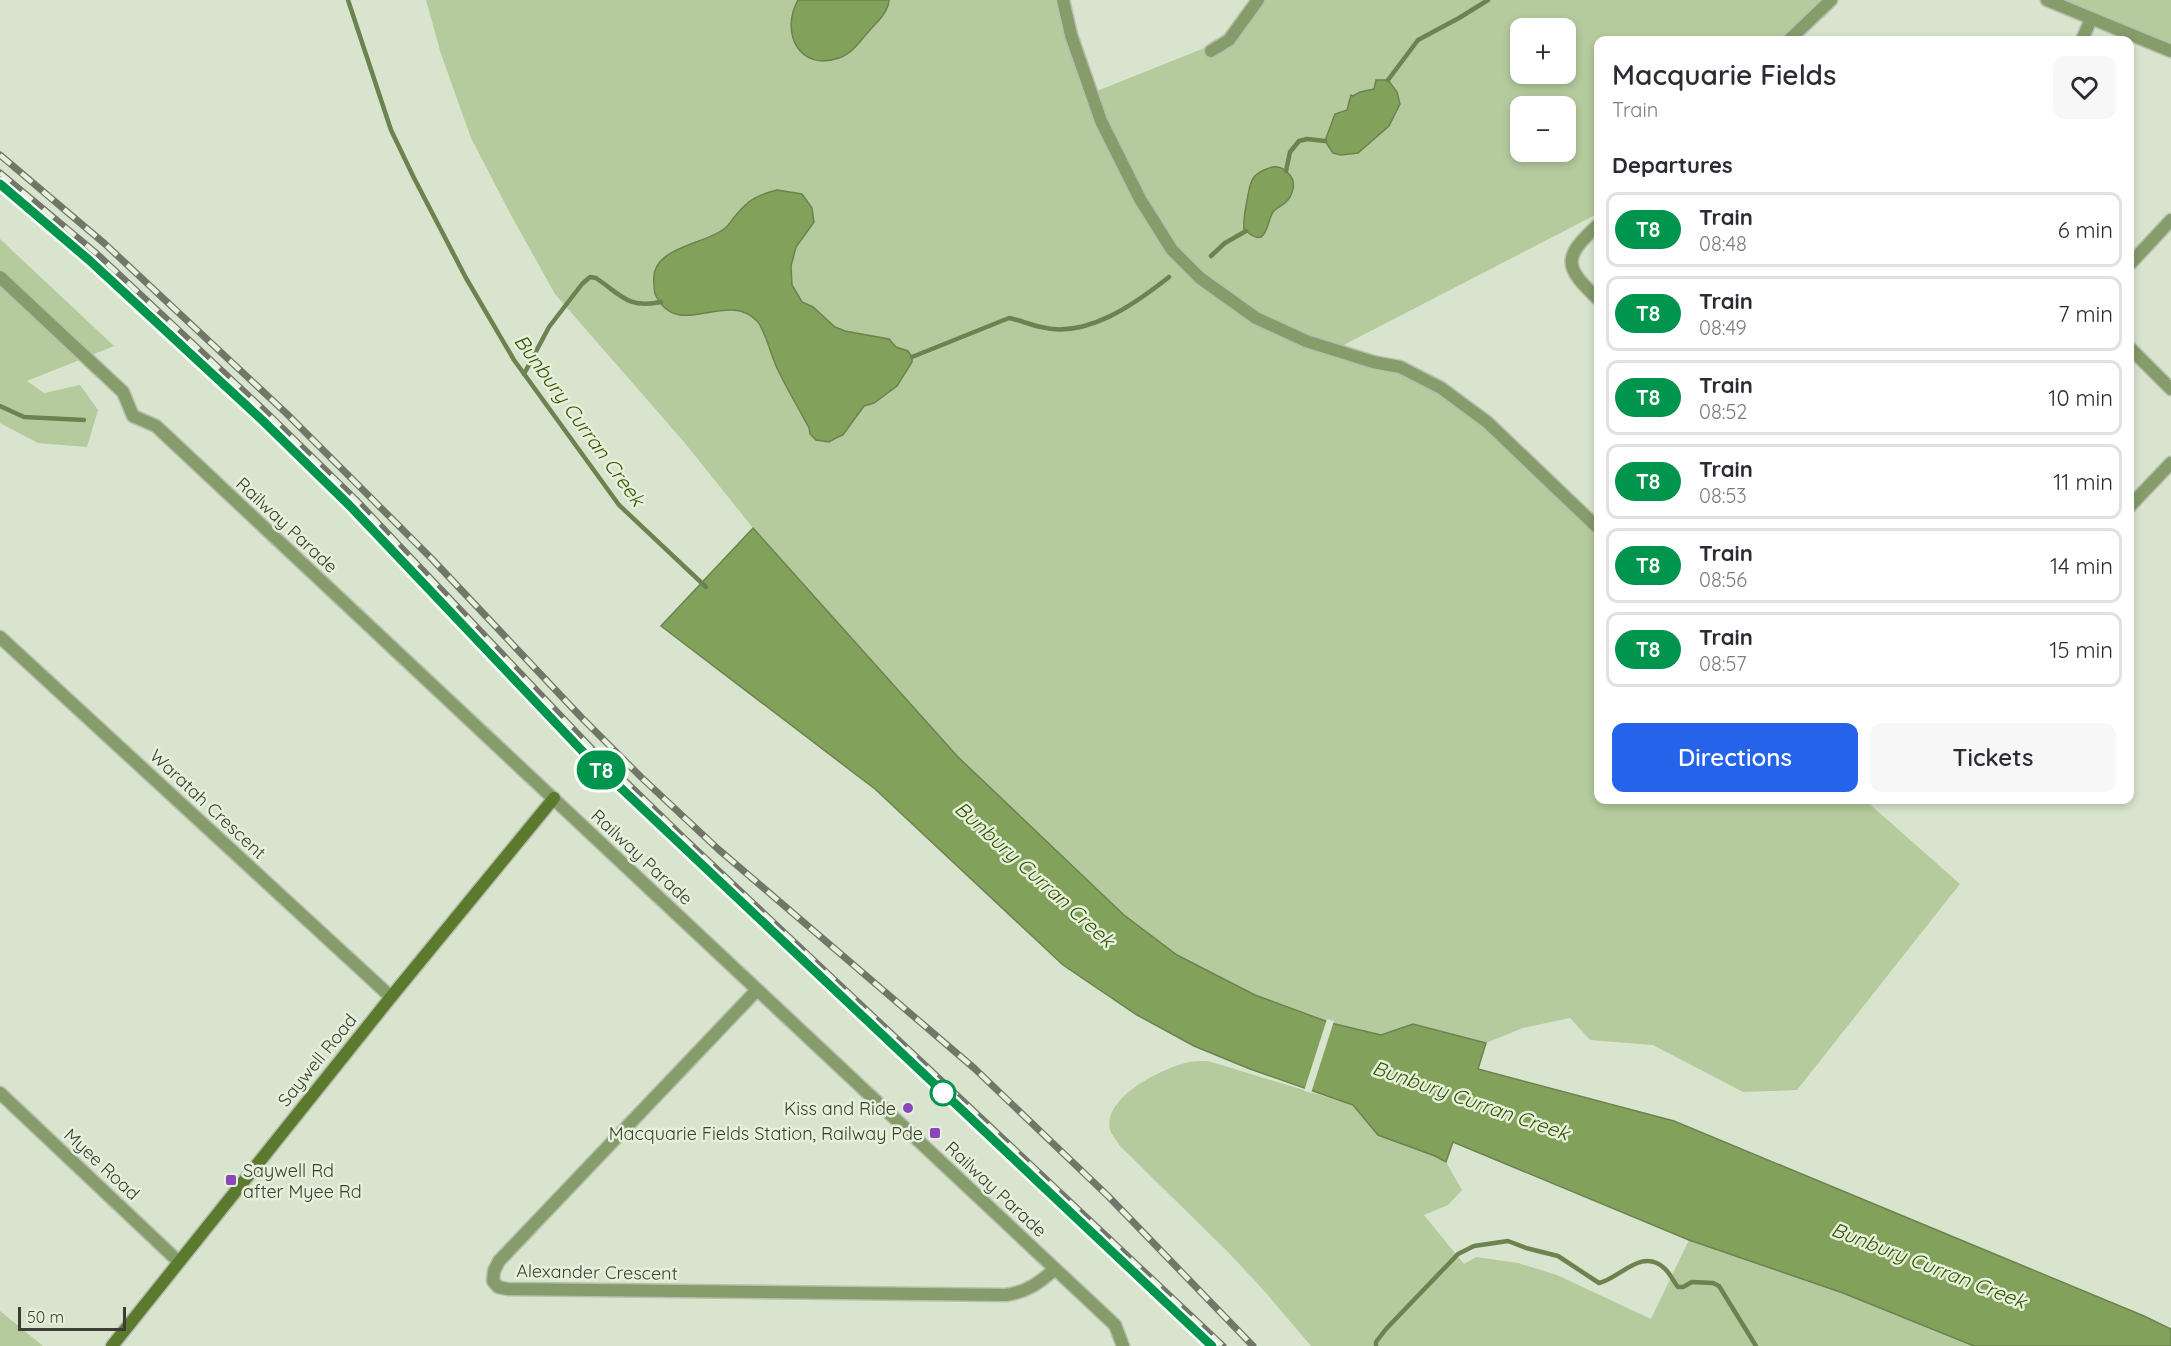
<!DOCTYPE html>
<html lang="en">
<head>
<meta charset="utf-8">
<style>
	:root { --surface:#fff; --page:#f7f7f7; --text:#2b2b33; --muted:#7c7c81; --line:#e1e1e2; --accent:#2563eb }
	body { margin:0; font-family:Quicksand,sans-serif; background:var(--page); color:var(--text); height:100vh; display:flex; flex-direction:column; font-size:22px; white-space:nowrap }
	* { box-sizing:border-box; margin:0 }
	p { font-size:20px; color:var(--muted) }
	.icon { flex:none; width:33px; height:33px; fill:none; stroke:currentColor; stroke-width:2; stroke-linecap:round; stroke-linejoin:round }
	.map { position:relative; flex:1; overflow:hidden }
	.details { position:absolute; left:1594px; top:36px; width:540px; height:768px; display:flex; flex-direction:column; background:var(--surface); border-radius:12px; box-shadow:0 3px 9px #0003 }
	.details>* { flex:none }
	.badge { padding:0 12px; border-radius:20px; font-size:21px; line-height:39px }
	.buttons { position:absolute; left:1510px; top:18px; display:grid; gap:12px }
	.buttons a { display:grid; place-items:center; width:66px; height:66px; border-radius:12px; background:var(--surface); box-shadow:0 3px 9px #0003; font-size:30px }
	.scale { position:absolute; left:18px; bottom:15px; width:108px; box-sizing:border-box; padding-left:6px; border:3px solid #3a3e35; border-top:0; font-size:16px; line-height:21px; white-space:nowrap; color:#3a3e35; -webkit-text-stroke:4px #e6f1db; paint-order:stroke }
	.map>.badge { position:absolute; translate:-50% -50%; box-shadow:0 0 0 3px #fff }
	h2 { padding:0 18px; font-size:22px; line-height:54px }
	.round { display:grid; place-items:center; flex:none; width:63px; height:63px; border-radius:12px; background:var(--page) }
	.summary { display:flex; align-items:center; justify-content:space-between; height:102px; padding:0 18px }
	h1 { font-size:28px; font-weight:600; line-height:45px }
	.cta { display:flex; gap:12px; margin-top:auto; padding:12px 18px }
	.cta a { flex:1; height:69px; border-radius:12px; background:var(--accent); color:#fff; font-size:24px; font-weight:600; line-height:69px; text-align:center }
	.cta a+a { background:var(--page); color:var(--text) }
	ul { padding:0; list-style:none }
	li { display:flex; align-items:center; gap:18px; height:75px; margin:0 12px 9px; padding:0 6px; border:3px solid var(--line); border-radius:12px }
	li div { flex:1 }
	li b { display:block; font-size:22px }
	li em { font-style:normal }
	li .badge { min-width:66px; font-weight:700; text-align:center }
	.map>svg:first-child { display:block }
	.green { fill:#b5cb9d; fill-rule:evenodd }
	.water { fill:#82a15a; stroke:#6c834f; stroke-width:1.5 }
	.pier { fill:#d9e4ce }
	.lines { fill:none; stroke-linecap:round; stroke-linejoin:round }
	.stream { stroke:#6c834f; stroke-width:4.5 }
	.street-casing { stroke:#b6bfac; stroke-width:15 }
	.secondary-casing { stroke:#b6bfac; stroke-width:15 }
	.street { stroke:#869c6b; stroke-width:12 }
	.secondary { stroke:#5b7a2d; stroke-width:12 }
	.rail-casing { stroke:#707769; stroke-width:7 }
	.rail { stroke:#e6f1db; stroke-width:4.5; stroke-dasharray:14; stroke-linecap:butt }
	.line-casing { stroke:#fff; stroke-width:14 }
	.line { stroke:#00954c; stroke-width:9 }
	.stop-dot { fill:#fff; stroke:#00954c; stroke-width:3 }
	.poi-dot { fill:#8a46ba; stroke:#e6f1db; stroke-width:2 }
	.labels { text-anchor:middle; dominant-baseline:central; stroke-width:5; stroke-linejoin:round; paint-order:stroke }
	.street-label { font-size:18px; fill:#3a3e35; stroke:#e6f1db }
	.poi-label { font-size:18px; fill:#3a3e35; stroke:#e6f1db; text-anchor:end }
	.water-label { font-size:20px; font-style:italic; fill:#385300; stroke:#e6f1db }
</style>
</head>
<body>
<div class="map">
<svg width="2171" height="1346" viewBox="0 0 2171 1346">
	<rect width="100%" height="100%" fill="#d9e4ce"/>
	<g class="green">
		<path d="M426,0H1063L1092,93L1227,39L1256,0H1831L1789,40H1599V213L1334,350L1401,368L1441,388L1599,528V800H1865L1960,884L1797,1090L1743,1092L1653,1045L1590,1040L1570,1018L1523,1028L1486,1043L1414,1024L1381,1035L1331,1023L1255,995L1177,955L1124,915L958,757L753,528L684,442L555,294L512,217L471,138L441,54ZM1521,28H1566V74H1521ZM1521,106H1566V152H1521Z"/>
		<path d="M2047,0H2171V51Z"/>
		<path d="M0,239L114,346L27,381L44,393L80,385L98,410L87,447L38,443L0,423Z"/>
		<path d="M1208,1061L1353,1105L1378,1135L1435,1156L1446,1162L1462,1190L1448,1205L1424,1215L1464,1264L1476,1257L1518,1263L1557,1275L1651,1319L1689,1240L1843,1293L1974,1346H1311L1266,1293L1229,1253L1120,1146C1117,1141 1112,1135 1110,1130C1103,1097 1160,1070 1185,1063C1192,1061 1201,1061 1208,1061Z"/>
		<path d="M0,1311L43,1346H0Z"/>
	</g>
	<g class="water">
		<path d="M798,0H889C888,13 878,21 870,30C861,40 852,54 839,58C799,72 780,32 798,0Z"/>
		<path d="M1376,80H1388L1397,92L1400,104L1389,126L1358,153L1341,155L1333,153L1325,141L1335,114L1347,110L1351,95L1353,96L1360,92L1374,89Z"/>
		<path d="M1272,167C1278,166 1284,168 1289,174C1297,182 1293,196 1285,203C1281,206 1276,208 1273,212C1266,222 1268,252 1244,229C1243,216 1246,207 1248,195C1251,177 1254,173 1272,167Z"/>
		<path d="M777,190L802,194L812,208L814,222L796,247L791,266L792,285L802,302L813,307L835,327L845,331L889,339L896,347L908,351L912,357V362L897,386L874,403L864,406L843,435L836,438L829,442L816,440L810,434L809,428C799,409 788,391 779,372C772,360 765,329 757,321C726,289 679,341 656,296C654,293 654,287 654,283C649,247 704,245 724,229C729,226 732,219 736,215C749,199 758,195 777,190Z"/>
		<path d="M753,528L958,757L1124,915L1177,955L1255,995L1331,1023L1381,1035L1413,1024L1486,1043L1478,1069L1674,1121L2144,1316L2171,1329V1346H1974L1843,1293L1689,1240L1453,1142L1446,1162L1435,1156L1378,1135L1353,1105L1250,1069L1194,1046L1137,1015L1063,965L875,789L661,626Z"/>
	</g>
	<path class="pier" d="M1327,1019L1334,1021L1311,1093L1304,1091Z"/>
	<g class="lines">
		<g class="stream">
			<path d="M348,0L391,130L414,178L466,278L514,360L619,505L706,587"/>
			<path d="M1388,80L1418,40L1459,18L1488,0"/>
			<path d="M1286,171L1290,152L1299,141L1307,139L1325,141"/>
			<path d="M1211,256L1225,243L1246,231"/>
			<path d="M912,357L1009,318C1020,320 1030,325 1041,327C1086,339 1135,304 1169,277"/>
			<path d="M524,374L549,327L582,284L590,277L596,278C621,295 628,309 661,302"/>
			<path d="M0,406L24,417L84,420"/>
			<path d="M1376,1346V1342L1386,1329L1458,1254L1474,1246L1508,1241L1526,1248L1558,1256L1599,1283C1619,1279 1642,1247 1664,1268C1670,1273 1673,1281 1678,1287H1683L1692,1282L1713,1283L1719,1286L1756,1346"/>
		</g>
		<defs>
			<g id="street">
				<path d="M1063,0L1071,35L1101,121L1140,199L1172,250L1200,278L1256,318L1306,341L1373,362L1400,367L1441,388L1487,422L1599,529"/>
				<path d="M2047,0L2171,51"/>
				<path d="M1789,40L1831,0"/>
				<path d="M2082,40L2091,19"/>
				<path d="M1211,51L1229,40L1258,0"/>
				<path d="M1599,224C1562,258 1563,266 1599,300"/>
				<path d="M2130,264L2171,220"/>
				<path d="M0,277L123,392L133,416L156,426L1115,1325L1123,1346"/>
				<path d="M2130,348L2171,389"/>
				<path d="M2130,506L2171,463"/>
				<path d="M0,637L391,997"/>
				<path d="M757,990L499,1261L494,1271L493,1281L498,1287L508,1289L1006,1295C1027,1292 1039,1283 1055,1269"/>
				<path d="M0,1093L179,1262"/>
			</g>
			<path id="secondary" d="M112,1346L391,997L554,798"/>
		</defs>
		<use href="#street" class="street-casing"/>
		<use href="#secondary" class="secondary-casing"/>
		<use href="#street" class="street"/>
		<use href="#secondary" class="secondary"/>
		<defs>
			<g id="rail">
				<path d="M0,155L105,244L286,413L432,559L581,717L642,778L718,849L974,1068L1108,1196L1253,1346"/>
				<path d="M0,173L97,254L268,414L356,500L593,750L688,842L1223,1346"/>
			</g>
		</defs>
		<use href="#rail" class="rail-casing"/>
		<use href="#rail" class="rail"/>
	</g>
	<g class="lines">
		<defs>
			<path id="line" d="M0,184L89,260L262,420L349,505L587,756L1212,1346"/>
		</defs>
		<use href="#line" class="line-casing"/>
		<use href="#line" class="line"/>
	</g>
	<circle class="stop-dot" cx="943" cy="1093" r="12"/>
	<g class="poi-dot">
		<circle cx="908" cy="1108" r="6"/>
		<rect x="929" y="1127" width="12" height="12" rx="3"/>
		<rect x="225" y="1174" width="12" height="12" rx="3"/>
	</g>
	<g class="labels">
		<g class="street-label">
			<text transform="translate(287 525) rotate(43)">Railway Parade</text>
			<text transform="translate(208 804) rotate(43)">Waratah Crescent</text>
			<text transform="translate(642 857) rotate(43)">Railway Parade</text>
			<text transform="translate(317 1060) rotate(-51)">Saywell Road</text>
			<text transform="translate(102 1164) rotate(43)">Myee Road</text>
			<text transform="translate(996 1189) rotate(43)">Railway Parade</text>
			<text transform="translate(597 1272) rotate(1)">Alexander Crescent</text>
		</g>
		<g class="poi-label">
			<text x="896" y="1108">Kiss and Ride</text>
			<text x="923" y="1133">Macquarie Fields Station, Railway Pde</text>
			<text x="243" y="1170" text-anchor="start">Saywell Rd<tspan x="243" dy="21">after Myee Rd</tspan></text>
		</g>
		<g class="water-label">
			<text transform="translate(580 420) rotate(54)">Bunbury Curran Creek</text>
			<text transform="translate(1035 874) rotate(42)">Bunbury Curran Creek</text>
			<text transform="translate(1471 1100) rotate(19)">Bunbury Curran Creek</text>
			<text transform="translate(1929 1265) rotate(21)">Bunbury Curran Creek</text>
		</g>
	</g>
</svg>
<div class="buttons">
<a>+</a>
<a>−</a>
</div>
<div class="scale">50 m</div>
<b class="badge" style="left:601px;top:770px;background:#00954c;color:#fff">T8</b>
<section class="details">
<div class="summary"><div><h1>Macquarie Fields</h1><p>Train</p></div><a class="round"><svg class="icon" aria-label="heart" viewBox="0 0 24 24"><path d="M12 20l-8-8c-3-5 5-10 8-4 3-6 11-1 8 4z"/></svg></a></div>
<h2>Departures</h2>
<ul>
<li><span class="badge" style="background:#00954c;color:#fff">T8</span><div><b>Train</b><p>08:48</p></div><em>6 min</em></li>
<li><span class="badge" style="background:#00954c;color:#fff">T8</span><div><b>Train</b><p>08:49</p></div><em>7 min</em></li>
<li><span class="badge" style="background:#00954c;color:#fff">T8</span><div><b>Train</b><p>08:52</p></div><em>10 min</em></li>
<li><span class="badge" style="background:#00954c;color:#fff">T8</span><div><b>Train</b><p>08:53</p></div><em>11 min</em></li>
<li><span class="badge" style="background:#00954c;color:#fff">T8</span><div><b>Train</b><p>08:56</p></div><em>14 min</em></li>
<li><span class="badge" style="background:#00954c;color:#fff">T8</span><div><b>Train</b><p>08:57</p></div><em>15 min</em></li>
</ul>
<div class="cta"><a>Directions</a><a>Tickets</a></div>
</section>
</div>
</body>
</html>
